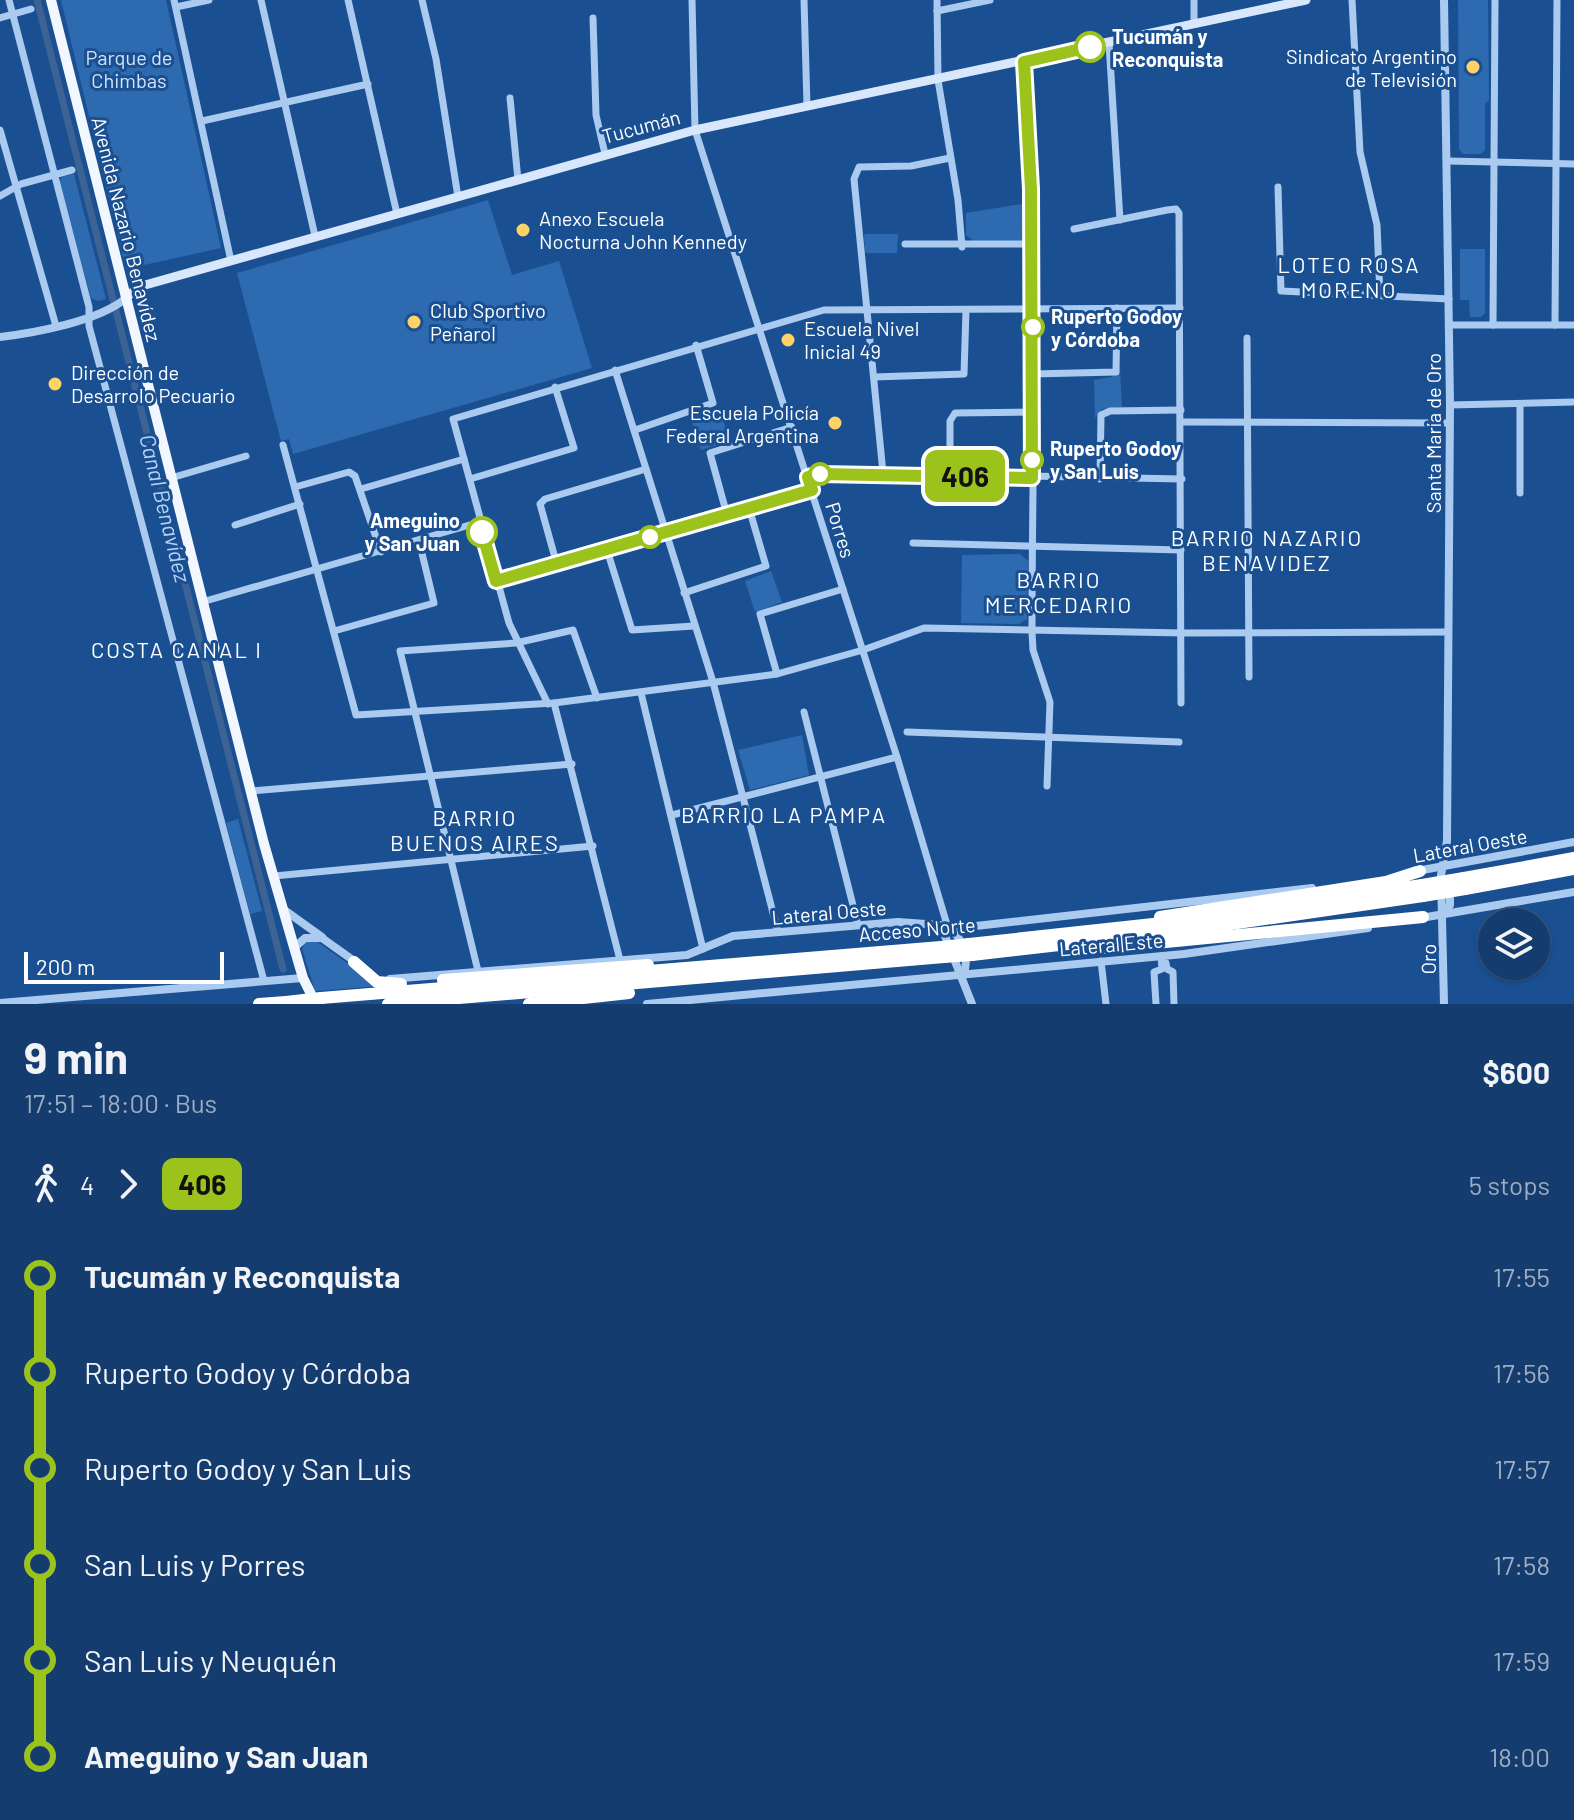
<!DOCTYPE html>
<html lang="en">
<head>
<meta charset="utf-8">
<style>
	:root { --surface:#143c6e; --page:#1d4373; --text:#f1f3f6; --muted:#9dadc2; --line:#335681 }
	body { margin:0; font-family:Barlow,sans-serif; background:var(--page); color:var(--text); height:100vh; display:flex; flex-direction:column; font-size:30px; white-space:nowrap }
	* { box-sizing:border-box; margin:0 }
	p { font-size:26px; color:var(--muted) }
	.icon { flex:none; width:44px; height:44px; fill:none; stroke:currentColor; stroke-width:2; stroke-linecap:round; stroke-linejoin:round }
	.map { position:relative; height:1004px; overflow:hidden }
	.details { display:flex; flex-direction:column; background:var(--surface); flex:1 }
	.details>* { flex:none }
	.badge { padding:0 16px; border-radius:12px; font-size:28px; line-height:52px }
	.buttons { position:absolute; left:1478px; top:908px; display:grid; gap:16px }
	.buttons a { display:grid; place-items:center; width:72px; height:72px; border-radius:50%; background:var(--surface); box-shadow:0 2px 6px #0004,0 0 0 2px var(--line); font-size:40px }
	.scale { position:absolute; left:24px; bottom:20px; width:200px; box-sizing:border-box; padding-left:8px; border:4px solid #fff; border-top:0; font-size:22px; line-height:28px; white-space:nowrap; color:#fff; -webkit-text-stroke:6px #1a5092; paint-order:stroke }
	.map>.badge { position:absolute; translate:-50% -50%; box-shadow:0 0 0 4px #fff }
	.legs { display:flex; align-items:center; gap:12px; height:88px; padding:0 24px; font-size:26px }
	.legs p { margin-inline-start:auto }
	.head { display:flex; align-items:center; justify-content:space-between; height:136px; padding:0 24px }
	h1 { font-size:44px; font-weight:700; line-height:60px }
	ul { padding:0 24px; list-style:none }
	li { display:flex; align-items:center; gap:28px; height:96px; font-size:30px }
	li i { display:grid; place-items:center; width:12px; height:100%; margin:0 10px; background:currentColor }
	li i::after { content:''; width:20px; height:20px; margin:-10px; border:6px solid; border-radius:50%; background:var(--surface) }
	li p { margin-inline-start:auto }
	li:first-child i { background:linear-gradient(#0000 50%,currentColor 0) }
	li:last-child i { background:linear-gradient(currentColor 50%,#0000 0) }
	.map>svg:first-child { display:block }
	.green { fill:#2d6ab0 }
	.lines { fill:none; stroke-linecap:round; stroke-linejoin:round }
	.canal { stroke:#3c6393; stroke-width:7 }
	.minor { stroke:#aacaef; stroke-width:7 }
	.tertiary { stroke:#aacaef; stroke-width:8 }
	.secondary { stroke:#d8e7fb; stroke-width:9 }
	.primary { stroke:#f2f7ff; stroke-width:10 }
	.motorway { stroke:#fff; stroke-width:12 }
	.motorway-bridge { stroke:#fff; stroke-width:12 }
	.line-1-casing { stroke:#fff; stroke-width:18 }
	.line-1 { stroke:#9cc31c; stroke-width:12 }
	.stop-1-dot { fill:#fff; stroke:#9cc31c; stroke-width:4 }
	.poi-dot { fill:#ffd268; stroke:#1a5092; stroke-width:3 }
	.labels { text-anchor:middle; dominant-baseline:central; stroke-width:6; stroke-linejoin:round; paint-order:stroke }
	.stop-label { font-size:20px; font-weight:bold; fill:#fff; stroke:#1a5092; text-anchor:start }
	.poi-label { font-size:20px; fill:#fff; stroke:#1a5092; text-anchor:start }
	.park-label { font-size:20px; fill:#d1e4fb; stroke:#1a5092 }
	.street-label { font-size:20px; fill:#fff; stroke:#1a5092 }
	.neighbourhood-label { font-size:22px; letter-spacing:2px; fill:#fff; stroke:#1a5092 }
	.water-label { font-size:22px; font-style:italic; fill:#b7d4f6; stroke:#1a5092 }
</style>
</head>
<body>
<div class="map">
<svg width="1574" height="1004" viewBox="0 0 1574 1004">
	<rect width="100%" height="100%" fill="#1a5092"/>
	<g class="green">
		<path d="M61,0H166L221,248L126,269Z"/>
		<path d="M1458,0H1488L1489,100L1485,104V150L1481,154H1463L1459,149Z"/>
		<path d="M74,174L106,299L98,301L91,298L59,182L62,177Z"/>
		<path d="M488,200L512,275L559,261L592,368L293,454L289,439L281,441L237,273Z"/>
		<path d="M1028,203L1026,234L1022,241H974L966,235V213Z"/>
		<path d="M864,234H898L897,253H865Z"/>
		<path d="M1460,249H1485V313L1481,317H1470L1469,300H1460Z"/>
		<path d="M1120,368L1122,407L1102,409L1095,418L1094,380L1112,377Z"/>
		<path d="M720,410L730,441L701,450L691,419Z"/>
		<path d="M1020,554L1028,561L1027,619L1019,624L961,623L962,555Z"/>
		<path d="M771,571L782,602L755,612L745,581Z"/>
		<path d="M802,735L809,775L750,790L738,750Z"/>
		<path d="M238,819L262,911L250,914L226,823Z"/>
		<path d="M306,941H316L380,986L315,991L302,949Z"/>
	</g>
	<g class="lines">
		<path class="canal" d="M37,0L283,969"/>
		<g class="minor">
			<path d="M9,0L89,307V326L264,981"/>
			<path d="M174,0L231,261"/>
			<path d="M261,0L315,236"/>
			<path d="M348,0L397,214"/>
			<path d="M422,0L436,59L458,197"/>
			<path d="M692,0L695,130L897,757L948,928"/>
			<path d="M804,0L807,106"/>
			<path d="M937,0L938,80L958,200L962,247"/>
			<path d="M1194,0V24"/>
			<path d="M1352,0L1360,152L1377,225L1380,295"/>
			<path d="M176,7L209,0"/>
			<path d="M937,11L990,0"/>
			<path d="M0,18L31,9"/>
			<path d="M593,18L596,115L605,154"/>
			<path d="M1109,43L1120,220"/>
			<path d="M1024,62C1040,251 1032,442 1032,632L1033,650L1050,702L1047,786"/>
			<path d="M510,98L518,180"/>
			<path d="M202,121L368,84"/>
			<path d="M0,130L56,326"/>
			<path d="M1448,161L1574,164"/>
			<path d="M1278,187L1281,291L1449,299"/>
			<path d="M0,196L21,184L72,170"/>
			<path d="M1074,229L1167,210L1176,209L1179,213L1181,703"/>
			<path d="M905,244H1032"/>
			<path d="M1449,325H1574"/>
			<path d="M1493,325L1495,0"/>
			<path d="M1555,325L1557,0"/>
			<path d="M1247,338L1249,677"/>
			<path d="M615,370L713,682L778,932"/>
			<path d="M1033,374L1116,372L1117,308"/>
			<path d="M874,377L964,374L966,310"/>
			<path d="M1520,404V493"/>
			<path d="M1450,405L1574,402"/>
			<path d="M1182,422L1450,423"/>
			<path d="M635,430L713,403L696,345"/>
			<path d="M283,445L356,715L554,703L777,674L863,650L924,628L1183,633L1448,632"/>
			<path d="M883,473L854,179L859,167L911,166L950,158"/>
			<path d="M950,475V421L955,413L1033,412"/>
			<path d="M808,477L883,473L1182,479"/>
			<path d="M171,478L246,456"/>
			<path d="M470,479L574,448L555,387"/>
			<path d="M1100,479L1101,415L1110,411L1181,410"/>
			<path d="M295,487L349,472L355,476L381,552"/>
			<path d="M361,489L464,459"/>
			<path d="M727,515L710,453L792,427"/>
			<path d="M235,525L300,504"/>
			<path d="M913,543L1181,550"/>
			<path d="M607,550L632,630L694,626"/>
			<path d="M557,565L540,504L545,499L646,469"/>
			<path d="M496,581L812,490"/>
			<path d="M684,593L766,566L749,508"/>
			<path d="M202,602L480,522"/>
			<path d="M334,631L434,603L419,541"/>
			<path d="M777,674L760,614L843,589"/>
			<path d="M641,693L703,949"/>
			<path d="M554,703L620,960"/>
			<path d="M548,704L509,623L453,419L824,310L1180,308"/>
			<path d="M804,712L858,925"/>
			<path d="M907,732L1179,742"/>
			<path d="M251,791L572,764"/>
			<path d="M672,815L897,757"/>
			<path d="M274,876L593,846"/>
			<path d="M1101,961L1106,1004"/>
			<path d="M1166,963L1167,969L1173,972L1174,1004"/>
			<path d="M478,971L400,651L516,643L573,630L597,698"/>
			<path d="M1156,1004L1154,972L1162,969L1161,956"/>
		</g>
		<g class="tertiary">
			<path d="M0,337C34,333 100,321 126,298"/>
			<path d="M1417,871L1574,842"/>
			<path d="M283,909L322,937"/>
			<path d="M1444,913L1450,905V888"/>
			<path d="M1421,918L1574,892"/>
			<path d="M948,928L945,936L972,1004"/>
			<path d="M949,928C963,938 970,959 963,976"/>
			<path d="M294,948L305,938H322L357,963"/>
			<path d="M390,979L687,955L733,936L898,922L967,927L1312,888"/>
			<path d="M0,1003L303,978"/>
			<path d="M647,1004L1184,954L1368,928"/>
			<path d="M1444,1004L1441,875L1447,841L1450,405L1444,0"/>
		</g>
		<path class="secondary" d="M126,298L138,287L695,130L1306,0"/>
		<path class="primary" d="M51,0L264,844L303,978L316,1004"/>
		<g class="motorway">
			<path d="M1464,878L1574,858"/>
			<path d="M1465,889L1574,869"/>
			<path d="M1160,917L1386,882L1420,871"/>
			<path d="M969,944L1190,920L1422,885"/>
			<path d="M1104,948L1423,917"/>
			<path d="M972,955L1190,930L1423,896"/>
			<path d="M354,962L377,982L401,984"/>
			<path d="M443,980L648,965"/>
			<path d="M321,998L941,947"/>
			<path d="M259,1004L286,1002"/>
			<path d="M388,1004L944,957"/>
			<path d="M529,1004L629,993"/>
		</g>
		<g class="motorway-bridge">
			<path d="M1422,885L1464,878"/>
			<path d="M1423,896L1465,889"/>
			<path d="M941,947L969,944"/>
			<path d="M944,957L972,955"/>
			<path d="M286,1002L321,998"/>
		</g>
	</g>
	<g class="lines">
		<defs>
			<path id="line-1" d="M482,532L496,581L812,490L808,477L820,474L1032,478L1031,189L1024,62L1090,47"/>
		</defs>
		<use href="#line-1" class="line-1-casing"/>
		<use href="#line-1" class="line-1"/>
	</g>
	<g class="stop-1-dot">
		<circle cx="1090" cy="47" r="14"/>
		<circle cx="1033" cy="327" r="10"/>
		<circle cx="1032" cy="460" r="10"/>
		<circle cx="820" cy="474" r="10"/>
		<circle cx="482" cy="532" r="14"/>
		<circle cx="650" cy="537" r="10"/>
	</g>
	<g class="poi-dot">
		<circle cx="1473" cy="67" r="8"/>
		<circle cx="523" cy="230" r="8"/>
		<circle cx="414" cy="322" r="8"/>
		<circle cx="788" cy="340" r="8"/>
		<circle cx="55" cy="384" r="8"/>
		<circle cx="835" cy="423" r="8"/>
	</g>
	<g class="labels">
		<g class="stop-label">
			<text x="1112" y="36">Tucumán y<tspan x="1112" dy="23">Reconquista</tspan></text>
			<text x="1051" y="316">Ruperto Godoy<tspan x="1051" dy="23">y Córdoba</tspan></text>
			<text x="1050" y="448">Ruperto Godoy<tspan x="1050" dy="23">y San Luis</tspan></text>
			<text x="460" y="520" text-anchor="end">Ameguino<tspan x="460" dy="23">y San Juan</tspan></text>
		</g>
		<g class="poi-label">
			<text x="1457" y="56" text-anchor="end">Sindicato Argentino<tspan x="1457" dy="23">de Televisión</tspan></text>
			<text x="539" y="218">Anexo Escuela<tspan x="539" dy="23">Nocturna John Kennedy</tspan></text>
			<text x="430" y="310">Club Sportivo<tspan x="430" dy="23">Peñarol</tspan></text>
			<text x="804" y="328">Escuela Nivel<tspan x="804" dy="23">Inicial 49</tspan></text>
			<text x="71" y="372">Dirección de<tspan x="71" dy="23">Desarrolo Pecuario</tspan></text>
			<text x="819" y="412" text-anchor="end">Escuela Policía<tspan x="819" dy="23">Federal Argentina</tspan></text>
		</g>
		<g class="park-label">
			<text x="129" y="57">Parque de<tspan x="129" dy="23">Chimbas</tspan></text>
		</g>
		<g class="street-label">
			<text transform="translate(641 126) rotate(-15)">Tucumán</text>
			<text transform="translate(127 229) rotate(76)">Avenida Nazario Benavídez</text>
			<text transform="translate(1433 433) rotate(-90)">Santa María de Oro</text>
			<text transform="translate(841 530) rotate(73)">Porres</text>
			<text transform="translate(1470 845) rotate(-10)">Lateral Oeste</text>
			<text transform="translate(829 912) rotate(-5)">Lateral Oeste</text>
			<text transform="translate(917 929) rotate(-5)">Acceso Norte</text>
			<text transform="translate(1111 944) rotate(-5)">Lateral Este</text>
			<text transform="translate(1428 959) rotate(-89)">Oro</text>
		</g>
		<g class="neighbourhood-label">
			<text x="1349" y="264">LOTEO ROSA<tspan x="1349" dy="25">MORENO</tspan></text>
			<text x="1267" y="537">BARRIO NAZARIO<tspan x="1267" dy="25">BENAVIDEZ</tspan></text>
			<text x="1059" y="579">BARRIO<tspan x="1059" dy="25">MERCEDARIO</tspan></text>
			<text x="177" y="649">COSTA CANAL I</text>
			<text x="784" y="814">BARRIO LA PAMPA</text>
			<text x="475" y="817">BARRIO<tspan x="475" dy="25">BUENOS AIRES</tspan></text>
		</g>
		<g class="water-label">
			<text transform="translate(166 508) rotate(76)">Canal Benavídez</text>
		</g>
	</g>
</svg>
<div class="buttons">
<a><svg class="icon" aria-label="layers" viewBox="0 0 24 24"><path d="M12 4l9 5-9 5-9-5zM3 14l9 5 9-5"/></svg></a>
</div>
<div class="scale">200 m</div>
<b class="badge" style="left:965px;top:476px;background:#9cc31c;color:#111">406</b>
</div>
<section class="details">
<div class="head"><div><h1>9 min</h1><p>17:51 – 18:00 · Bus</p></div><b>$600</b></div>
<div class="legs"><svg class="icon" aria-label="walk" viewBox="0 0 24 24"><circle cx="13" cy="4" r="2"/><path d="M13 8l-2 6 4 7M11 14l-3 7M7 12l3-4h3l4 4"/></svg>4<svg class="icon" aria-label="forward" viewBox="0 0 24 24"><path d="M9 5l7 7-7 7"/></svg><b class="badge" style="background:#9cc31c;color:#111">406</b><p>5 stops</p></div>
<ul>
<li><i style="color:#9cc31c"></i><b>Tucumán y Reconquista</b><p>17:55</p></li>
<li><i style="color:#9cc31c"></i><span>Ruperto Godoy y Córdoba</span><p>17:56</p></li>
<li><i style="color:#9cc31c"></i><span>Ruperto Godoy y San Luis</span><p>17:57</p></li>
<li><i style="color:#9cc31c"></i><span>San Luis y Porres</span><p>17:58</p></li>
<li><i style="color:#9cc31c"></i><span>San Luis y Neuquén</span><p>17:59</p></li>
<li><i style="color:#9cc31c"></i><b>Ameguino y San Juan</b><p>18:00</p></li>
</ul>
</section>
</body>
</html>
